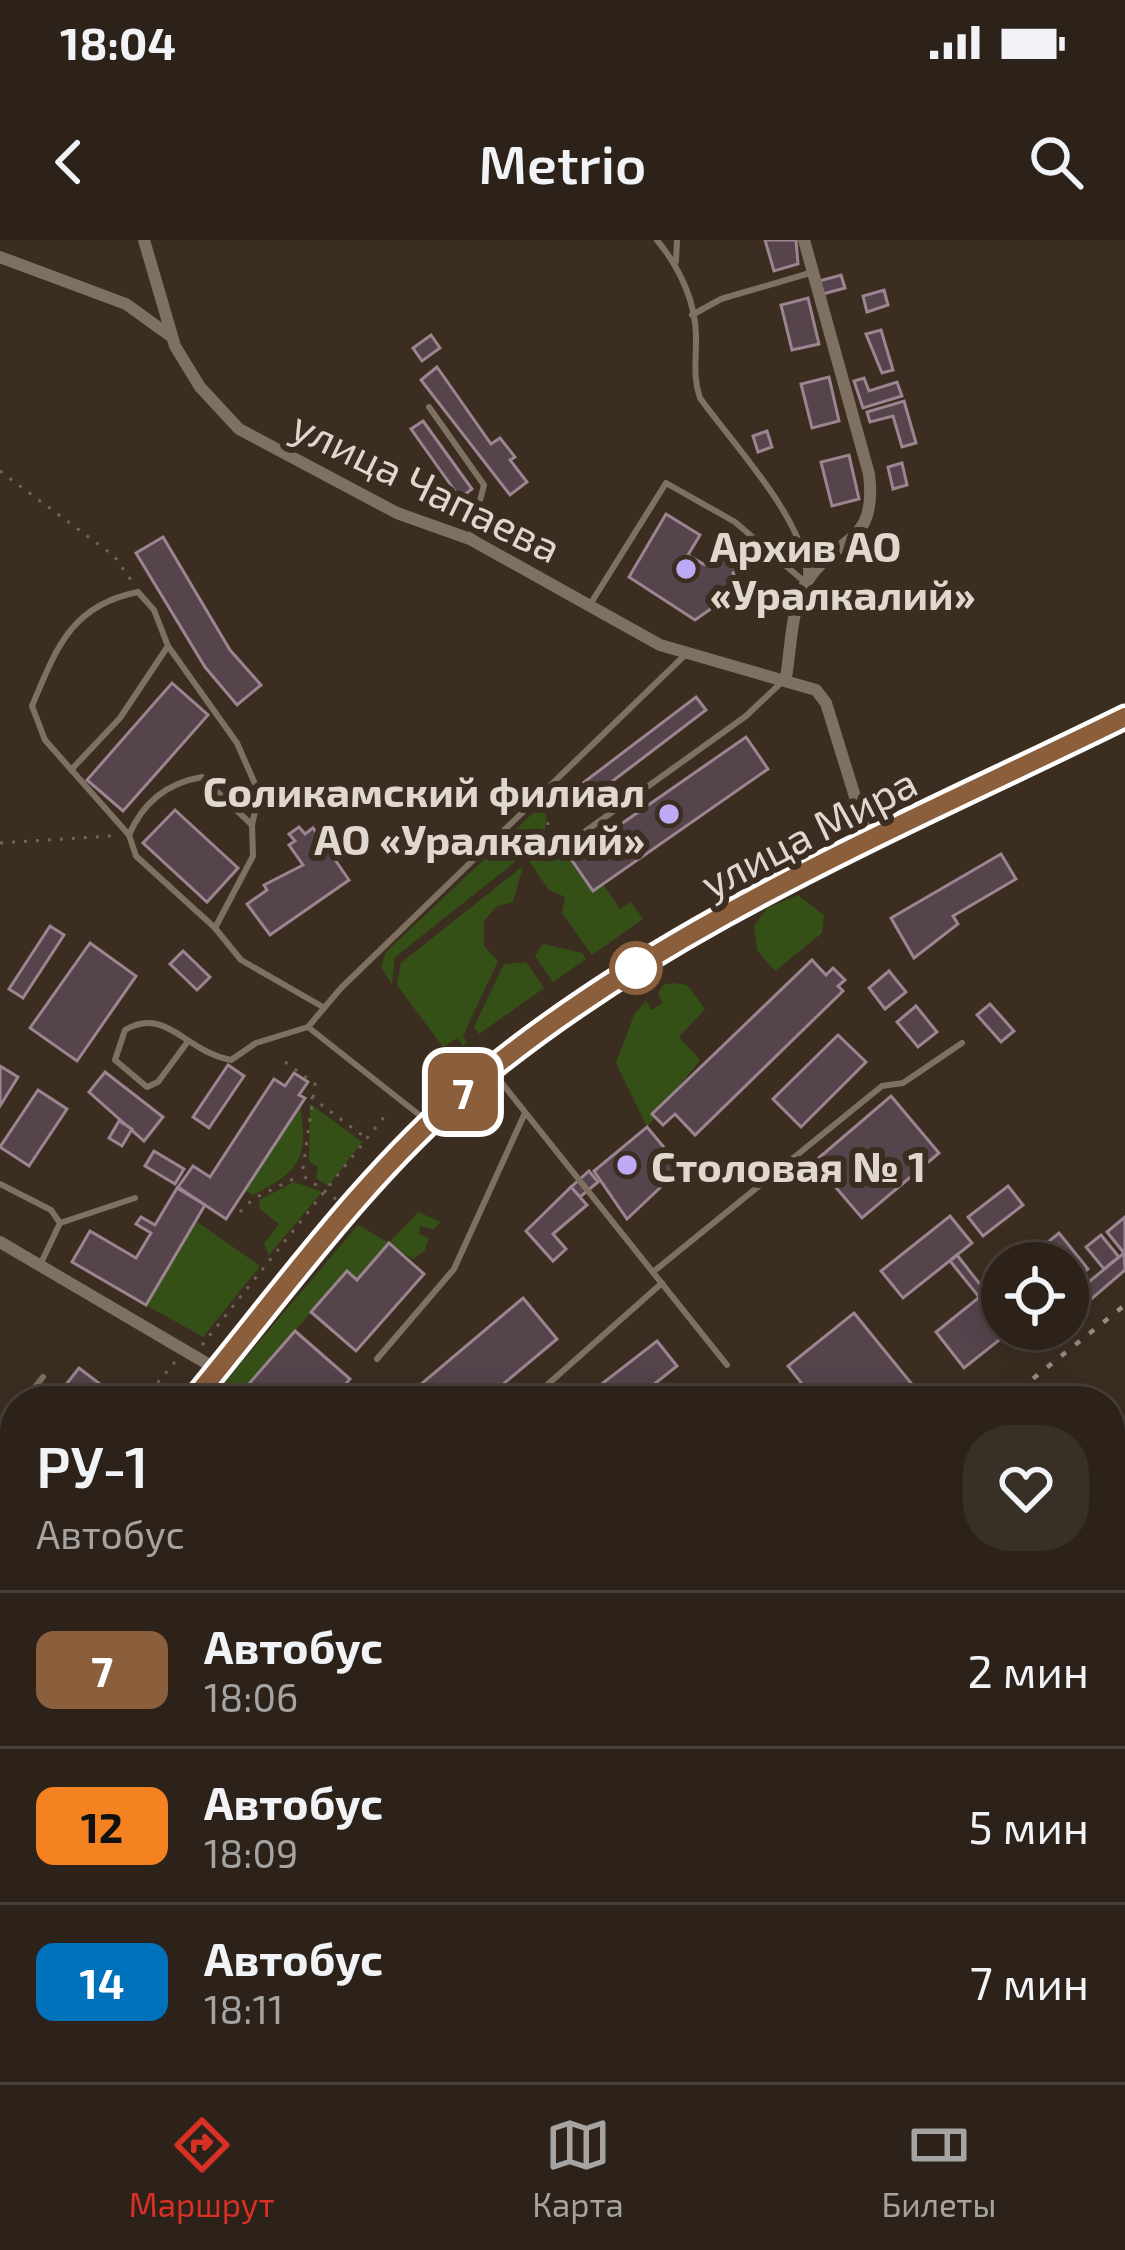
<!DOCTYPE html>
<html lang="ru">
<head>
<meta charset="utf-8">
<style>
	:root { --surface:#2c2219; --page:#382f26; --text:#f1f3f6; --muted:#a6a4a2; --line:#483f38; --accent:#d93025 }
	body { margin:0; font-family:"Exo 2",sans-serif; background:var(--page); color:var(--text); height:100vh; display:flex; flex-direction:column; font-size:45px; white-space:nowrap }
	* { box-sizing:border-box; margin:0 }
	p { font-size:39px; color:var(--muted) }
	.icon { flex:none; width:66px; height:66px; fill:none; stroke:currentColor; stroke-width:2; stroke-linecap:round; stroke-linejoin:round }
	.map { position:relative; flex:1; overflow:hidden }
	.panel { position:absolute; left:0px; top:1146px; width:1125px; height:696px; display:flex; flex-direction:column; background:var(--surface); border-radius:48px 48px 0 0; box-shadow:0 6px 30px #0003,0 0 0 3px var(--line) }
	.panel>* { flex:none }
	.badge { padding:0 24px; border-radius:18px; font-size:42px; line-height:78px }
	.fabs { position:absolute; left:981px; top:1002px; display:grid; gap:24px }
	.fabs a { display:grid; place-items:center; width:108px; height:108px; border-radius:50%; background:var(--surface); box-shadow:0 6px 30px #0003,0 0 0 3px var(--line); font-size:60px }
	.map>.badge { position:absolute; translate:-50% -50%; box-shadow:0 0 0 6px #fff }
	.round { display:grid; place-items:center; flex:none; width:126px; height:126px; border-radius:48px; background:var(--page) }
	.headline { display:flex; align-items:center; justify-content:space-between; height:204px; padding:0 36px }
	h1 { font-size:57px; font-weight:600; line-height:90px }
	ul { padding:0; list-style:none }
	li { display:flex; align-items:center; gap:36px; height:156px; padding:0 36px; border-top:3px solid var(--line) }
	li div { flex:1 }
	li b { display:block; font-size:45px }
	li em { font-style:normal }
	li .badge { min-width:132px; font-weight:700; text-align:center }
	.status { display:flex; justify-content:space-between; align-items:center; height:84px; padding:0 60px; background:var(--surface); direction:ltr }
	.status svg { height:33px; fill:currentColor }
	header { display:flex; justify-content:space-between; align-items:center; height:156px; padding:0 36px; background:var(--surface); font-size:54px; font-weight:600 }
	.tabs { display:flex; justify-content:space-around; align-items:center; height:168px; border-top:3px solid var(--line); background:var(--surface); font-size:33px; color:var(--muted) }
	.tabs a { display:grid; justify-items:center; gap:6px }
	.tabs .active { color:var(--accent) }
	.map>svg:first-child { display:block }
	.green { fill:#355017 }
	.building { fill:#56444d; stroke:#9a8590; stroke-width:3 }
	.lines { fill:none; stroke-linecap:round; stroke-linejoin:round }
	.path { stroke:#706459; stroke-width:3; stroke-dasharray:3 9; stroke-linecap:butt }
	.service { stroke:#7f7161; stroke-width:6 }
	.minor { stroke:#7f7161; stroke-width:12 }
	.trunk { stroke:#cb8d70; stroke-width:21 }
	.rail { stroke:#998f84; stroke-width:4.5; stroke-dasharray:6 12; stroke-linecap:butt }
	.line-casing { stroke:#fff; stroke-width:27 }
	.line { stroke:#8b5e3c; stroke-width:18 }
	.poi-dot { fill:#bea9f5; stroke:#3b2e21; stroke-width:4.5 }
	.stop-dot { fill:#fff; stroke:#8b5e3c; stroke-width:6 }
	.labels { text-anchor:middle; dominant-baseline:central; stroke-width:12; stroke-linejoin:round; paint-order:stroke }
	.street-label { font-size:42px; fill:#e0d8cf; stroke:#3b2e21 }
	.poi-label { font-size:42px; font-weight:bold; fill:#e0d8cf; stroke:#3b2e21; text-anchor:start }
</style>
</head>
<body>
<div class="status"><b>18:04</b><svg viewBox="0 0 49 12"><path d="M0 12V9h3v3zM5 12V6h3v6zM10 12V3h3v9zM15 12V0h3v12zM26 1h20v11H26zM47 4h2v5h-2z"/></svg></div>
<header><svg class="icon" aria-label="back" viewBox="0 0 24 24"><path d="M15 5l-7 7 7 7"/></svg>Metrio<svg class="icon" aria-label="search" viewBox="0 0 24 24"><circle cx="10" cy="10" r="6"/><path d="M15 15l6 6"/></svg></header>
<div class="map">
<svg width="1125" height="1842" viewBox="0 0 1125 1842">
	<rect width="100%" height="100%" fill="#3b2e21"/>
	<g class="green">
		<path d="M548,559L544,599L395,717L392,744L381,727L386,712Z"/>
		<path d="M549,606L564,610L593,650L603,644L620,669L631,662L643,679L592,715L562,673L565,657L549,650L529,621Z"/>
		<path d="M523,626L513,662L497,666L484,681V706L498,721L463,796L467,803L463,806L457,798L443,807L397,745L401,723Z"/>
		<path d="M798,655L824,675L822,693L775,731L757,710L754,686L767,668Z"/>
		<path d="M543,704L582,713L586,719L553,742L535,716Z"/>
		<path d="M526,722L544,748L479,794L474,787L504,724Z"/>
		<path d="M673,743L687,745L705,769L679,797L700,820L647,887L616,823L634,775L646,761L651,770L663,763L658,754L663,745Z"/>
		<path d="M310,864L362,902L328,946L316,938L318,927L309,921Z"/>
		<path d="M300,866C309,919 299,931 253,955L245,950Z"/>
		<path d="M294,942L322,952L269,1015L264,1004L279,984L260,969L259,960Z"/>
		<path d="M418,972L441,982L434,989L420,986L419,994L429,998L425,1010L413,1019L389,1004L357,1040L346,1032L234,1161H209L358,985L389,1003Z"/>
		<path d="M196,981L260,1026L203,1097L146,1065Z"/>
	</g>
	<g class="building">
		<path d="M765,0H796L798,24L774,31Z"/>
		<path d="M841,35L845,48L823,54L819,41Z"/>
		<path d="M884,50L888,65L867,72L863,56Z"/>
		<path d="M808,58L819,104L792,110L781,65Z"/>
		<path d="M881,90L893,130L882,133L866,94Z"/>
		<path d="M431,95L440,108L422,121L413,108Z"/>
		<path d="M437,127L491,204L500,198L515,217L510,220L527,242L510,255L421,140Z"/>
		<path d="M829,137L839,181L812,188L801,144Z"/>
		<path d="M864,138L869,151L897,142L902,156L863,168L854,141Z"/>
		<path d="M904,161L916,203L902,207L893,176L870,182L867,172Z"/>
		<path d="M423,181L472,249L460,258L411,189Z"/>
		<path d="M767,191L772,207L758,212L753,196Z"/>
		<path d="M849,215L859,259L832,266L821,222Z"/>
		<path d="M902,223L907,245L893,249L888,227Z"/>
		<path d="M666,274L700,295L688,315L705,325L724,313L745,325L733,333L742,347L695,380L629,337Z"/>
		<path d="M163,297L230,410L261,445L237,465L205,427L136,313Z"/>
		<path d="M172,443L208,475L123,571L87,540Z"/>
		<path d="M696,457L706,470L585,562L575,549Z"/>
		<path d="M746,497L768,529L593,651L571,619Z"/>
		<path d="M175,570L238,628L207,662L143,603Z"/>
		<path d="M299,587L305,594L313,588L349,640L270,695L247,664L267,650L264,645L303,625L289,605L295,601L289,594Z"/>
		<path d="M1001,614L1016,639L953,676L958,684L914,718L891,678Z"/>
		<path d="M50,686L64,695L23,758L9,749Z"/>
		<path d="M90,703L136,736L77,821L30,788Z"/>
		<path d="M183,711L210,737L197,750L170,724Z"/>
		<path d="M812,720L826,735L833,728L845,740L838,746L843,751L695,895L675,874L663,885L652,874Z"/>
		<path d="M889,731L906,752L885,769L869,748Z"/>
		<path d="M990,764L1014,791L1001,802L977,775Z"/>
		<path d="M916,766L937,792L918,807L897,782Z"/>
		<path d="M838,795L866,822L801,887L773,859Z"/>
		<path d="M228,825L244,836L209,888L193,877Z"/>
		<path d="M0,826L18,837L0,866Z"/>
		<path d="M105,832L163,877L144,901L89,852Z"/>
		<path d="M294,833L308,842L299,855L305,858L226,979L178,947L193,926L210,937L274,839L285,846Z"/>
		<path d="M38,850L67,869L29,926L0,907Z"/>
		<path d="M891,856L939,913L862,978L814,922Z"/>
		<path d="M119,881L132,889L122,906L109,898Z"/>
		<path d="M647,887L681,928L627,979L594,931Z"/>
		<path d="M154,911L184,929L175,944L145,926Z"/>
		<path d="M589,931L598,942L580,957L571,947Z"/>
		<path d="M1008,946L1023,965L983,996L968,977Z"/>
		<path d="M571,947L587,965L553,994L566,1009L553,1021L526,991Z"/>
		<path d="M177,948L205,965L146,1065L72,1022L90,991L136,1018L151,993L136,984L141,977L155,985Z"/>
		<path d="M950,976L972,1003L903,1058L881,1031Z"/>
		<path d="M1125,977V1012L1124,1013L1107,992Z"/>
		<path d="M1059,993L1088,1029L1068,1044V1023H1022Z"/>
		<path d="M1101,995L1119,1017L1104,1029L1086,1007Z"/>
		<path d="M389,1003L424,1034L356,1111L311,1072L347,1031L357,1040Z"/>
		<path d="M1124,1013L1125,1030L1089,1061L1079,1050Z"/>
		<path d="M957,1015L986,1052L979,1057L950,1021Z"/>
		<path d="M1002,1039V1089H1013L964,1128L936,1092Z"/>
		<path d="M1072,1041L1089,1061L1068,1078V1044Z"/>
		<path d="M523,1058L557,1099L483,1161H401Z"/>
		<path d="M854,1073L911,1143L888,1161H827L821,1152L813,1158L788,1126Z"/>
		<path d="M295,1091L350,1139L331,1161H234Z"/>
		<path d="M657,1101L677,1126L633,1161H596L590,1153Z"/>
		<path d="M79,1128L104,1147L93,1161H53Z"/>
		<path d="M15,1211V1282L3,1297L0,1230Z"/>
		<path d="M68,1827L85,1842H45L52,1831Z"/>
		<path d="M295,1827H319L328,1838L275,1842Z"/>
		<path d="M376,1827L451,1828L508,1827L489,1842H388Z"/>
		<path d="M508,1827H599L611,1842H520Z"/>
		<path d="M826,1827H842L853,1842H838Z"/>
	</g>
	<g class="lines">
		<g class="path">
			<path d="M0,231L114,316L131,340"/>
			<path d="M547,597L549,563"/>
			<path d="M0,603L112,596"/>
			<path d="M285,822L315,844L302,935L336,959"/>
			<path d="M311,857L366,898"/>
			<path d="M240,972L253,959L301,935"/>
			<path d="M202,1105L388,872"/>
			<path d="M142,1161L175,1122"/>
		</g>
		<g class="service">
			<path d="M657,0C679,27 697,63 696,100C696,121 693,138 700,158C732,203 811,286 806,339"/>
			<path d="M676,21L677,0"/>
			<path d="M692,75L721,59L810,33"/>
			<path d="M429,167L484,245L470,299"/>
			<path d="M591,363L666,243L735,282L806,343"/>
			<path d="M71,530L120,478L168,406"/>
			<path d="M129,595L45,500L32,466C56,409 71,365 138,352L154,370L168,406L237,503L259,553L252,585L253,616L215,688L241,720L323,767"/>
			<path d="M562,608L746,476L784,440"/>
			<path d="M214,687L136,616L129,595C143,562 167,543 202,537L252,585"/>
			<path d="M186,804L158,842L147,847L115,820L125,790C167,766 184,811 231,820L256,803L308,787"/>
			<path d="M493,832L727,1125"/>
			<path d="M427,881L308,787L341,748L685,415"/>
			<path d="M0,944L51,970L60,983L41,1023"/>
			<path d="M60,983L135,958"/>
			<path d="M653,1032L882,846L903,843L962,803"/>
			<path d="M377,1119L454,1029L525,873"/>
			<path d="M24,1161L43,1137"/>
			<path d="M529,1161L662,1043"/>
			<path d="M0,1192L15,1173"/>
			<path d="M0,1331L15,1343"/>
		</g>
		<g class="minor">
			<path d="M144,0L175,106L200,147L239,189L397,273L470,299L660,405L816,450L826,463L869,602"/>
			<path d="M0,17L126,64L169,95"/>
			<path d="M786,437C791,409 791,367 806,343C836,294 878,307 869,234L804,0"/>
			<path d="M0,1002L218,1130"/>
		</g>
		<g class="trunk">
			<path d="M192,1161C280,1056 364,936 469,847C661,685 902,588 1125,477"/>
			<path d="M0,1392L15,1374"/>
		</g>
		<g class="rail">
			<path d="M1005,1161L1125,1065"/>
			<path d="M0,1706L15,1709"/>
			<path d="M210,1842L232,1827"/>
		</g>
	</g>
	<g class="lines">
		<defs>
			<path id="line" d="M192,1161C279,1056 364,936 469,847C661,685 901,587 1125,477"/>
		</defs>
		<use href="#line" class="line-casing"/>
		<use href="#line" class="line"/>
	</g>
	<g class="poi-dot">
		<circle cx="686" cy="329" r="12"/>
		<circle cx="669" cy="574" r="12"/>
		<circle cx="627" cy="925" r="12"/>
	</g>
	<circle class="stop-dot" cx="636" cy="728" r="24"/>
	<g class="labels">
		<g class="street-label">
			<text transform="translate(427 245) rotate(26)">улица Чапаева</text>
			<text transform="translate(808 591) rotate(-27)">улица Мира</text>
		</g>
		<g class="poi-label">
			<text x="710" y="305">Архив АО<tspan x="710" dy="48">«Уралкалий»</tspan></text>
			<text x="645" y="550" text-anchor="end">Соликамский филиал<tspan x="645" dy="48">АО «Уралкалий»</tspan></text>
			<text x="651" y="925">Столовая № 1</text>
		</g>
	</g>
</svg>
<div class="fabs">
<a><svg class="icon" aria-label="locate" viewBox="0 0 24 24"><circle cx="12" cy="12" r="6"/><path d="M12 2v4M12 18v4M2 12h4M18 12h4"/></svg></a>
</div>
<b class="badge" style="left:463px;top:852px;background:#8b5e3c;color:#fff">7</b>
<section class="panel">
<div class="headline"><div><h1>РУ-1</h1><p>Автобус</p></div><a class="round"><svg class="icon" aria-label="heart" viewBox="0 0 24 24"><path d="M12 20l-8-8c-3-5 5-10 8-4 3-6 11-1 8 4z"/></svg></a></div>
<ul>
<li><span class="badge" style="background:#8b5e3c;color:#fff">7</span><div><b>Автобус</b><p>18:06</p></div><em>2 мин</em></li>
<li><span class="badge" style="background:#f58220;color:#111">12</span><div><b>Автобус</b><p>18:09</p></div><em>5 мин</em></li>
<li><span class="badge" style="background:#0072bc;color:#fff">14</span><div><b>Автобус</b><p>18:11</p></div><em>7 мин</em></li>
</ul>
</section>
</div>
<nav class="tabs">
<a class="active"><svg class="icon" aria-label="directions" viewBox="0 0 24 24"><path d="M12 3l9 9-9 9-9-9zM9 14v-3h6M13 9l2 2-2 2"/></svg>Маршрут</a>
<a><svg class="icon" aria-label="map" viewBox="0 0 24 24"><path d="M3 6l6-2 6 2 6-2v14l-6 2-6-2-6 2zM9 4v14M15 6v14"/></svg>Карта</a>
<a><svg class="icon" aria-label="tickets" viewBox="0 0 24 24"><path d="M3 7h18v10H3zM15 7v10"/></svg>Билеты</a>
</nav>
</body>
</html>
